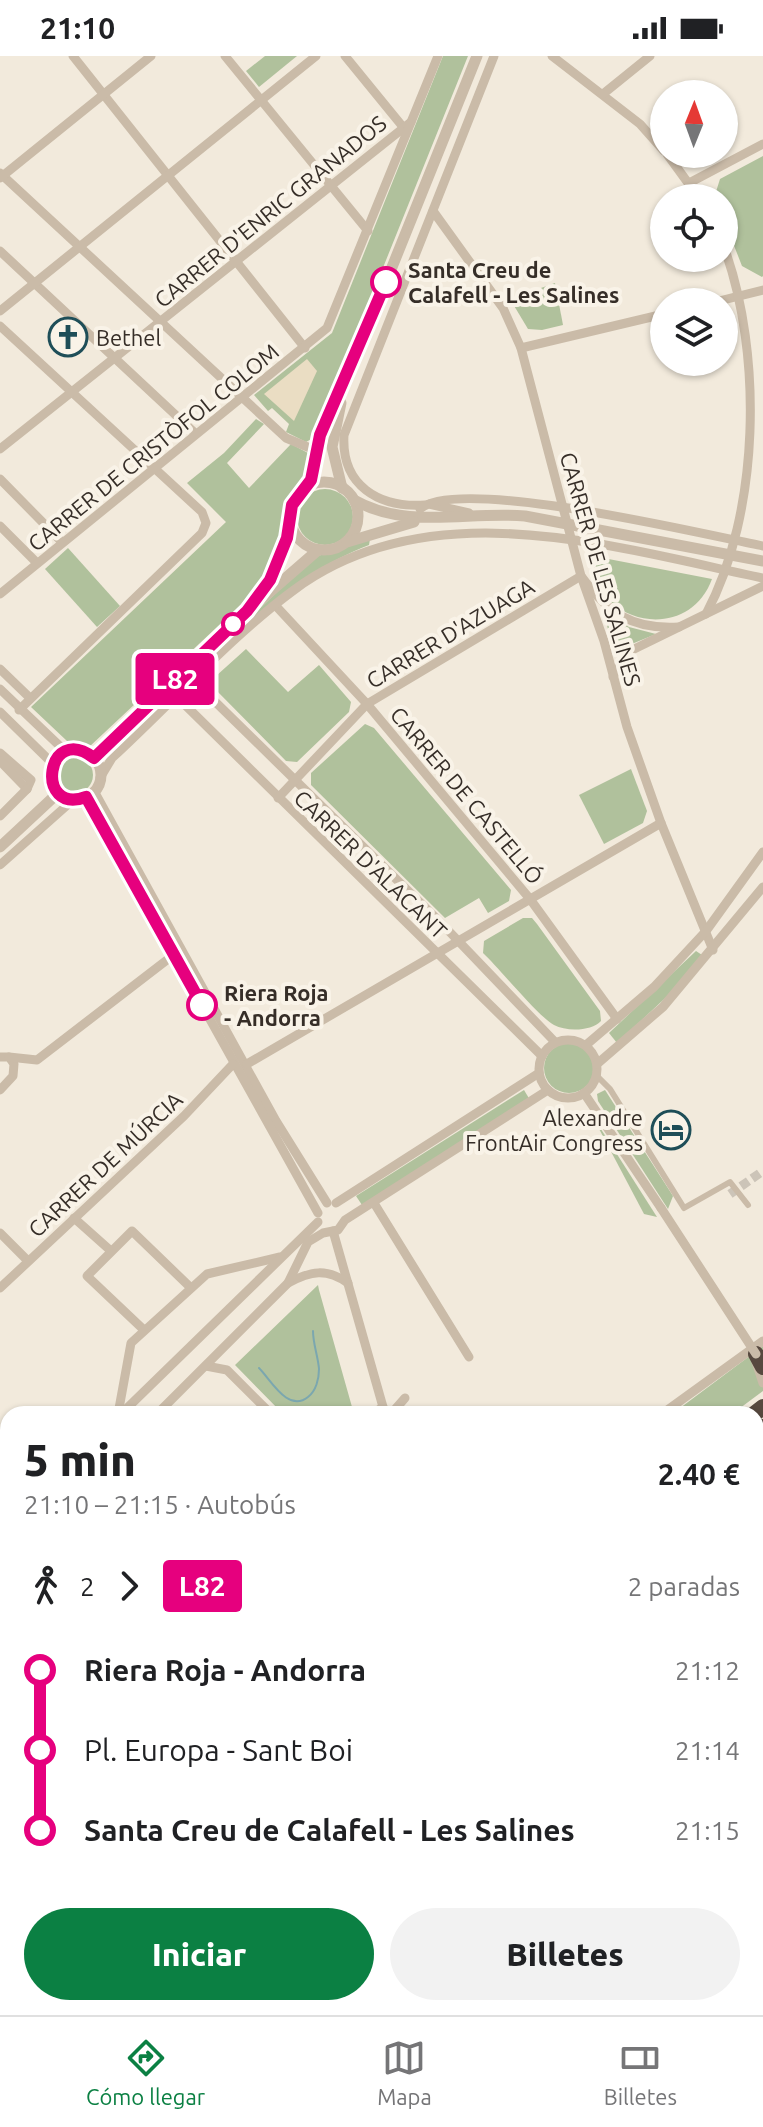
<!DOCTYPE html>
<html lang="es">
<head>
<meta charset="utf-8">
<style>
	:root { --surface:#fff; --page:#f2f2f2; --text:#202124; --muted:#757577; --line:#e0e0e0; --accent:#0b8043 }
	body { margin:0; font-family:Ubuntu,sans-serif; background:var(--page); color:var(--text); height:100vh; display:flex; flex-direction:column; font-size:30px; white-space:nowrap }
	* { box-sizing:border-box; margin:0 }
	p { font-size:26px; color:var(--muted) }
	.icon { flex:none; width:44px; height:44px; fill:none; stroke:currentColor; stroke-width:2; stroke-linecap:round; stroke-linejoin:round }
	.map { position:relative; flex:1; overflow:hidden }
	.panel { position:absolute; left:0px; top:1350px; width:764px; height:610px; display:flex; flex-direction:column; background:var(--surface); border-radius:24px 24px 0 0; box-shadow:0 2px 6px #0004 }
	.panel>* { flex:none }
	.badge { padding:0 16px; border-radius:6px; font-size:28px; line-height:52px }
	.needle { width:52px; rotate:1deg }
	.tools { position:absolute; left:650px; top:24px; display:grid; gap:16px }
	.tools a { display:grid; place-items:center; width:88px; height:88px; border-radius:50%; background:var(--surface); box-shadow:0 2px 6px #0004; font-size:40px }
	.map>.badge { position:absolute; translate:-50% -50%; box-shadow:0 0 0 4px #fff }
	.legs { display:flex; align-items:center; gap:12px; height:88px; padding:0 24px; font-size:26px }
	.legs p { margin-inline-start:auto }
	.overview { display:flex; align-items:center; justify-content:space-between; height:136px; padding:0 24px }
	h1 { font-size:44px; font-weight:800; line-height:60px }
	.primary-button { display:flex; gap:16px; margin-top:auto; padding:16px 24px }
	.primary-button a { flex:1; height:92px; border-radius:48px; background:var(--accent); color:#fff; font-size:32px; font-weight:800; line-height:92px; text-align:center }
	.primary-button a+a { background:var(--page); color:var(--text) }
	ul { padding:0 24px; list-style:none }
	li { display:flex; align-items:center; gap:28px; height:80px; font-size:30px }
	li i { display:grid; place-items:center; width:12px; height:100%; margin:0 10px; background:currentColor }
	li i::after { content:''; width:20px; height:20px; margin:-10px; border:6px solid; border-radius:50%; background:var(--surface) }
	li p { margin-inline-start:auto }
	li:first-child i { background:linear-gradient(#0000 50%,currentColor 0) }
	li:last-child i { background:linear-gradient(currentColor 50%,#0000 0) }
	.status { display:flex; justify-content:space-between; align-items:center; height:56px; padding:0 40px; background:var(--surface); direction:ltr }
	.status svg { height:22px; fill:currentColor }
	.menu { display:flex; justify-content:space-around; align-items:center; height:112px; border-top:2px solid var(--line); background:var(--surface); font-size:22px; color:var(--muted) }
	.menu a { display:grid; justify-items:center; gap:4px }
	.menu .current { color:var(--accent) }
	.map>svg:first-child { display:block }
	.green { fill:#b0c19c }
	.plaza { fill:#eaddc3 }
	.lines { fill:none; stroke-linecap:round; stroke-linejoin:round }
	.stream { stroke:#7ba7af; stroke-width:2 }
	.minor-tunnel { stroke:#ccc4b8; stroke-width:9; stroke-dasharray:9 4.5; stroke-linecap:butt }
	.pedestrian { stroke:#cabba8; stroke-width:6 }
	.minor { stroke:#cabba8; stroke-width:9 }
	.tertiary { stroke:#cabba8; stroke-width:11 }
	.motorway { stroke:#57493f; stroke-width:16 }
	.minor-bridge { stroke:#cabba8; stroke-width:9 }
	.line-1-casing { stroke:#fff; stroke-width:18 }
	.line-1 { stroke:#e6007e; stroke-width:12 }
	.stop-1-dot { fill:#fff; stroke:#e6007e; stroke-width:4 }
	.labels { text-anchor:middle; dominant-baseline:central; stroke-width:8; stroke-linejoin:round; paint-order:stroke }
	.street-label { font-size:22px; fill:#362e28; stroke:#f9f3e8 }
	.stop-label { font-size:22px; font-weight:bold; fill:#362e28; stroke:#f9f3e8; text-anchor:start }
	.poi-label { font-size:22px; fill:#362e28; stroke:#f9f3e8; text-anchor:start }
</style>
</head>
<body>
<div class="status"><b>21:10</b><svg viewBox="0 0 49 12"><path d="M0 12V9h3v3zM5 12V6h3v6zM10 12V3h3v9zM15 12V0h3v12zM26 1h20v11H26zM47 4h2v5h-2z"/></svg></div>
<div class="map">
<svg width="763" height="1959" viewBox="0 0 763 1959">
	<rect width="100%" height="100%" fill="#f2eadc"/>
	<g class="green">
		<path d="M265,0H297L259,31L246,15Z"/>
		<path d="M443,0H468L315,381L306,386L286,376L289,368L272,352L268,355L254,339L332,277Z"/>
		<path d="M763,100V220L762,221L742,210L724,164V142H714L720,123Z"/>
		<path d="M555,227L563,269L542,274L528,273L510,243Z"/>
		<path d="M256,363L264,368L227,407L249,432L291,388L308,397L312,407L302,430L287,448L286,471L262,529L88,692L67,685L31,651L226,466L187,427L224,397Z"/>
		<circle cx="325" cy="461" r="28"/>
		<path d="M370,483L369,489C325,506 290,531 255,562L253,559L315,500L335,497L353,487Z"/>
		<path d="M68,492L120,550L97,571L45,513Z"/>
		<path d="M593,500L712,523C688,589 591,569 593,500Z"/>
		<path d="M604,555L629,571L656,578L622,592L610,583Z"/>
		<path d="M246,593L288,636L319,609L351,646L349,656L297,706L286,705L214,632L216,620Z"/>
		<path d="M365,668L374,672L511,834L509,845L488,857L479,842L445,862L311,729V717Z"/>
		<circle cx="75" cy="719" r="18"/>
		<path d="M631,713L647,755L643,767L604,788L579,739Z"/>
		<path d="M523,862H532L537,868L600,955L601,965C592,975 567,976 554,969C539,961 499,912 483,897L484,885Z"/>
		<path d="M696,895L702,899L675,933L617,987L609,977Z"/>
		<circle cx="569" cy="1012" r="25"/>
		<path d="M524,1034L530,1044L362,1149L356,1140Z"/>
		<path d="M605,1034L673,1140L668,1153L598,1045L597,1038Z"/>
		<path d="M597,1069L599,1070L657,1161L644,1158Z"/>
		<path d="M318,1229L319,1234L354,1358H283L235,1309Z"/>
		<path d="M763,1290V1335L732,1358H672Z"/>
	</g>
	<path class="plaza" d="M307,303L317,315L294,365L264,338Z"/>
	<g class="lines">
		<g class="stream">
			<path d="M259,1312C271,1324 288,1357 308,1341C316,1335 319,1323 319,1313C318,1300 313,1288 313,1275"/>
			<path d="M526,1952L527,1959"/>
		</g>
		<path class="minor-tunnel" d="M730,1138L763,1115"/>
		<path class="pedestrian" d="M597,1020L610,1033L684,1152L730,1126L748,1149"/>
		<g class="minor">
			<path d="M73,0L305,292"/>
			<path d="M225,0L368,175"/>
			<path d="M345,0L403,71"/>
			<path d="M552,0L640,68L664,95"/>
			<path d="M603,38L650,0"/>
			<path d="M667,98L699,142"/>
			<path d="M0,117L286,382L317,395"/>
			<path d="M0,122L151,0"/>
			<path d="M691,126L763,88"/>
			<path d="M433,155L503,252L521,292L581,520L604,585L627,671L661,767L713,894"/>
			<path d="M0,195L196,378"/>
			<path d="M715,246L763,234"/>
			<path d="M0,255L316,0"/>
			<path d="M0,270L202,456L206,467L202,477L19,654"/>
			<path d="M521,292L664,258"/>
			<path d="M0,393L411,66"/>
			<path d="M0,423L62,486"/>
			<path d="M429,448L469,457"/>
			<path d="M425,449C379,452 341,430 344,379L494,0"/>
			<path d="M420,453C458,419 706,479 763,490"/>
			<path d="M0,470L37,507"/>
			<path d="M0,538L327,272L438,0"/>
			<path d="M275,549L367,648L530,843L617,963"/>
			<path d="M706,558C760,457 763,298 724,191"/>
			<path d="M0,613L29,641"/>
			<path d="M613,621L626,597L763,530"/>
			<path d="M194,625L443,869L555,986"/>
			<path d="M0,633L66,696"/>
			<path d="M177,641L542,1000"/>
			<path d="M0,656L53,708"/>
			<path d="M0,697L31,724L27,733"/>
			<path d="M0,705L27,733"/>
			<path d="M100,722L112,702C171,648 230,581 294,534C430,433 613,491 763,522"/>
			<path d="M94,735L276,1065L327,1147"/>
			<path d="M86,741L318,1157"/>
			<path d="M278,742L367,648L581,520C608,557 632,574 679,571"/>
			<path d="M0,760L27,733"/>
			<path d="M0,809L73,744"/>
			<circle cx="568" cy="1013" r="29"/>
			<path d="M586,989L654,931L706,875L763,796"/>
			<path d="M0,1001H9L14,1008L13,1020L0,1034"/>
			<path d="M9,1001L37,1004L176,897"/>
			<path d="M247,1008L661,767"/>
			<path d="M597,1008L663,951L763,831"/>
			<path d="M584,1037L661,1152"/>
			<path d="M336,1147L539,1017"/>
			<path d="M374,1147L469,1301"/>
			<path d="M74,1162L111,1195"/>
			<path d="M333,1175L385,1358"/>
			<path d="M0,1177L28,1205"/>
			<path d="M288,1227C311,1215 326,1212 348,1227"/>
			<path d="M0,1232L184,1060L233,1008"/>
			<path d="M144,1274L87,1220L132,1175L190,1231"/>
			<path d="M756,1306L763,1327"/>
			<path d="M206,1310L227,1314L271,1358"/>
			<path d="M118,1358L131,1287L207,1218L280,1201"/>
			<path d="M121,1358L318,1166"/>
			<path d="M157,1358L288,1227L308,1186L323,1177L338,1174L345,1164L548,1034"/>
			<path d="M372,1358L383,1351"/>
			<path d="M391,1358L405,1342"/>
			<path d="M662,1358L763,1285"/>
			<path d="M0,1475L8,1467"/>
			<path d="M0,1511L8,1503"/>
			<path d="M0,1645L8,1654"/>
			<path d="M0,1910L8,1931"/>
			<path d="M0,1954L8,1946"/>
		</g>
		<g class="tertiary">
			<path d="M341,347L332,391L342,432"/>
			<circle cx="324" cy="460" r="34"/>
			<path d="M305,432L315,414L318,386L349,318L477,0"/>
			<path d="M354,444C407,474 467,455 525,460L763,505"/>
			<path d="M347,486L414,466"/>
			<path d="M259,539L270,524L291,468"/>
			<circle cx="76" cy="719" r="25"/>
			<path d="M94,702L234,567L318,494"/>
			<path d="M0,791L58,737"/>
		</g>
		<g class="motorway">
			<path d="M756,1298L763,1311"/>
			<path d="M754,1358L763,1351"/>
			<path d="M756,1377L763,1371"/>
			<path d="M51,1959L58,1952"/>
			<path d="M73,1959L80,1952"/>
		</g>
		<path class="minor-bridge" d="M661,1152L756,1298"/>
	</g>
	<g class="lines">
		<defs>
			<path id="line-1" d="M202,949L86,741C34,760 46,665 94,702L247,555L270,524L287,482L292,449L311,424L320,379L386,226"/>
		</defs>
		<use href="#line-1" class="line-1-casing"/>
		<use href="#line-1" class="line-1"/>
	</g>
	<defs>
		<symbol id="church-ring" viewBox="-11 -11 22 22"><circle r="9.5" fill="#f9f3e8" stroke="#1e4e58" stroke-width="1.5"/><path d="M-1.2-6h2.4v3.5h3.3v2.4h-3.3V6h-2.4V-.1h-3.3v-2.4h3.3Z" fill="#1e4e58"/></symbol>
		<symbol id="hotel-ring" viewBox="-11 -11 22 22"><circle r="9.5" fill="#f9f3e8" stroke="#1e4e58" stroke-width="1.5"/><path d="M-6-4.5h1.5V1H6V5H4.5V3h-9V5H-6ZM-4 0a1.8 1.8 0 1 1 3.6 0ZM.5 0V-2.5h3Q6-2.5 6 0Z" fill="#1e4e58"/></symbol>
	</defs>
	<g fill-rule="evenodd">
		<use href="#church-ring" x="46" y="259" width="44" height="44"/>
		<use href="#hotel-ring" x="649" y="1052" width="44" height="44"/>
	</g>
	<g class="stop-1-dot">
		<circle cx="386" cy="226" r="14"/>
		<circle cx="233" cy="568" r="10"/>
		<circle cx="202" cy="949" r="14"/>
	</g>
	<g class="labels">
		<g class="street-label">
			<text transform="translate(270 155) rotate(-39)">CARRER D'ENRIC GRANADOS</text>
			<text transform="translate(153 391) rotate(-39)">CARRER DE CRISTÒFOL COLOM</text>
			<text transform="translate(601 513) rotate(74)">CARRER DE LES SALINES</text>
			<text transform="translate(450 577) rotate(-31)">CARRER D'AZUAGA</text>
			<text transform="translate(467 739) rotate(50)">CARRER DE CASTELLÓ</text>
			<text transform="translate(371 808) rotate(44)">CARRER D'ALACANT</text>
			<text transform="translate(105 1108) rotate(-43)">CARRER DE MÚRCIA</text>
		</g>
		<g class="stop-label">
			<text x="408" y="213">Santa Creu de<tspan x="408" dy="25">Calafell - Les Salines</tspan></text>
			<text x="224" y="936">Riera Roja<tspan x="224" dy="25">- Andorra</tspan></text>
		</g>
		<g class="poi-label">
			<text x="96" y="281">Bethel</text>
			<text x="643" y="1061" text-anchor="end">Alexandre<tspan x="643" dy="25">FrontAir Congress</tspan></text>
		</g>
	</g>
</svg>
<div class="tools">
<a><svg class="needle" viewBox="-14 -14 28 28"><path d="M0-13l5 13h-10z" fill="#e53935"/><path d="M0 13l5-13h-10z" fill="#757577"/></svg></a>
<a><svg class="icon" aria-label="locate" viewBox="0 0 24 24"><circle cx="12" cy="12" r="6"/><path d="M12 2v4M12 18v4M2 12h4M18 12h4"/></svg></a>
<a><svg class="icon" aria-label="layers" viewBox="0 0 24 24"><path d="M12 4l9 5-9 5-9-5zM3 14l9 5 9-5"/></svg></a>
</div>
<b class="badge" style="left:175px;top:623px;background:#e6007e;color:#fff">L82</b>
<section class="panel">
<div class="overview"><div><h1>5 min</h1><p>21:10 – 21:15 · Autobús</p></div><b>2.40 €</b></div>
<div class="legs"><svg class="icon" aria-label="walk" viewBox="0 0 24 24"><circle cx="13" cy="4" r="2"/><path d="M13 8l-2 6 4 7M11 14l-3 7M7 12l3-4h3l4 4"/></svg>2<svg class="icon" aria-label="forward" viewBox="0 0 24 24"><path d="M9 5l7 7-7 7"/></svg><b class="badge" style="background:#e6007e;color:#fff">L82</b><p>2 paradas</p></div>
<ul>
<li><i style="color:#e6007e"></i><b>Riera Roja - Andorra</b><p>21:12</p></li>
<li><i style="color:#e6007e"></i><span>Pl. Europa - Sant Boi</span><p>21:14</p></li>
<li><i style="color:#e6007e"></i><b>Santa Creu de Calafell - Les Salines</b><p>21:15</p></li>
</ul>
<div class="primary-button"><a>Iniciar</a><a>Billetes</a></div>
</section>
</div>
<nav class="menu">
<a class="current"><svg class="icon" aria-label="directions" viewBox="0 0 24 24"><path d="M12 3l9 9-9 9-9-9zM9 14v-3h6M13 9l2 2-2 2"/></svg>Cómo llegar</a>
<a><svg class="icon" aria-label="map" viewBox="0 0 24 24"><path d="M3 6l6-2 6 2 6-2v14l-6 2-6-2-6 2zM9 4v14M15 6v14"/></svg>Mapa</a>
<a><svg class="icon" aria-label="tickets" viewBox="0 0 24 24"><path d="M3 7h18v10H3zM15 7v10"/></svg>Billetes</a>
</nav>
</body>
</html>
